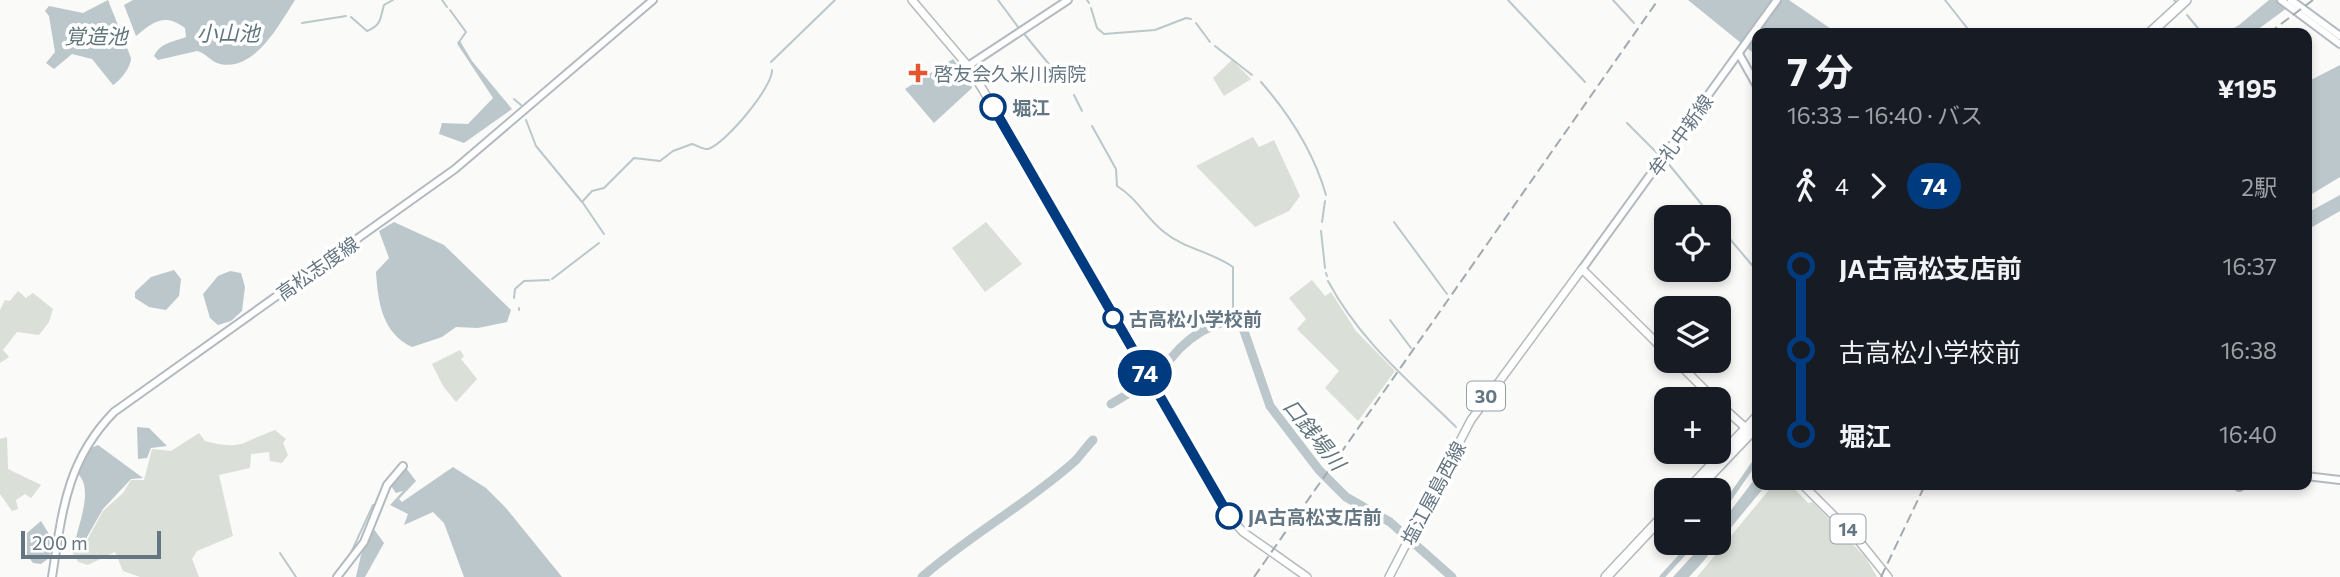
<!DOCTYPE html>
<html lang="ja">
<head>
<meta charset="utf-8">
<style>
	:root { --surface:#171b24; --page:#242831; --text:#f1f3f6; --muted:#9ea1a6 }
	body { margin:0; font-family:Commissioner,"Noto Sans JP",sans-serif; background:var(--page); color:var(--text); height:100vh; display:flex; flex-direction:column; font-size:26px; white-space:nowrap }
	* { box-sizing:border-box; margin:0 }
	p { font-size:23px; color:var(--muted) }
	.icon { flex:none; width:38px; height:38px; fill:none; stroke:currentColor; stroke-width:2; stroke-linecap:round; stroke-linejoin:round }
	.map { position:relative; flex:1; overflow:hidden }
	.sheet { position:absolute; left:1752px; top:28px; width:560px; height:462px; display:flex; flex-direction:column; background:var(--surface); border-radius:14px; box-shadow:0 4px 10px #0003 }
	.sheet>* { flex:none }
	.badge { padding:0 14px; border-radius:23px; font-size:24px; line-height:46px }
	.controls { position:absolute; left:1654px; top:205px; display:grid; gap:14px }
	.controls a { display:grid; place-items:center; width:77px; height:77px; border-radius:14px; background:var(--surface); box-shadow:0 4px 10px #0003; font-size:35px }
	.scale { position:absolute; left:21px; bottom:18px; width:140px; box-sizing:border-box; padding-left:7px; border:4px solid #657683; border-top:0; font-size:19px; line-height:24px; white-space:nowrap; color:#657683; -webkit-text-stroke:5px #fff; paint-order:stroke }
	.map>.badge { position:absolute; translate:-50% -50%; box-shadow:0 0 0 4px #fff }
	.legs { display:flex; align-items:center; gap:10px; height:77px; padding:0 35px; font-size:23px }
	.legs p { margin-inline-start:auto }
	.headline { display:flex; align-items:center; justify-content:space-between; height:119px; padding:0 35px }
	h1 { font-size:38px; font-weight:700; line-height:52px }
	ul { padding:0 35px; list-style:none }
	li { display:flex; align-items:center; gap:24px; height:84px; font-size:26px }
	li i { display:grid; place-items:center; width:10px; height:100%; margin:0 9px; background:currentColor }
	li i::after { content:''; width:18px; height:18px; margin:-9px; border:5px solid; border-radius:50%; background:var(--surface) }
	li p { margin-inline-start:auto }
	li:first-child i { background:linear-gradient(#0000 50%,currentColor 0) }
	li:last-child i { background:linear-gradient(currentColor 50%,#0000 0) }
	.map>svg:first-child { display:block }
	.green { fill:#dadfd7 }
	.water { fill:#bbc7cb }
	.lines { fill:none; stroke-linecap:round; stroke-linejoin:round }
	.stream { stroke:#bbc7cb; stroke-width:2 }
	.canal { stroke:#bbc7cb; stroke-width:5 }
	.river { stroke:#bbc7cb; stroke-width:9 }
	.secondary-casing { stroke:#b3babf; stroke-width:10 }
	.primary-casing { stroke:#b5babe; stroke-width:10 }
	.highway-casing { stroke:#b4b9bd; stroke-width:12 }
	.secondary { stroke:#fff; stroke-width:6 }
	.primary { stroke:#fff; stroke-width:7 }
	.highway { stroke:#fff; stroke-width:9 }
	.rail { stroke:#a2aab0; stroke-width:2; stroke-dasharray:10 5; stroke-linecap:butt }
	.line-1-casing { stroke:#fff; stroke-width:16 }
	.line-1 { stroke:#003b80; stroke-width:10 }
	.poi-dot { fill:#e4572e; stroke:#fff; stroke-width:2.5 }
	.stop-1-dot { fill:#fff; stroke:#003b80; stroke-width:3.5 }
	.labels { text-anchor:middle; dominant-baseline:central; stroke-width:7; stroke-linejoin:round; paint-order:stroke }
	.shield { fill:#fff; stroke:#939fa8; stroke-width:2 }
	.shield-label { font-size:18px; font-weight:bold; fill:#657683 }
	.poi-label { font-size:19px; fill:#657683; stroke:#fff; text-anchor:start }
	.stop-label { font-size:19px; font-weight:bold; fill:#657683; stroke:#fff; text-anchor:start }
	.street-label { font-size:19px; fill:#657683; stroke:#fff }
	.water-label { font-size:21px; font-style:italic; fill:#60757c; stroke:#fff }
</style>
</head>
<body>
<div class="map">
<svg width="2340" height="577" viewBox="0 0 2340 577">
	<rect width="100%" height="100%" fill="#fafaf8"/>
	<g class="green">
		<path d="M1232,60L1251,79L1224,96L1213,78Z"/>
		<path d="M1253,137L1259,147L1274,140L1300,196L1289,211L1255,227L1196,166Z"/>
		<path d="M986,222L1022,264L985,292L952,248Z"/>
		<path d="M1312,280L1325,296L1331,292L1356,331L1395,371L1358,421L1325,388L1339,371L1297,329L1306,319L1289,298Z"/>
		<path d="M18,291L26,298L33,293L53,309L49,322L39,335L17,332L3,350L9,357L0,363V310L5,300L10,301Z"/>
		<path d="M460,350L464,356L461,359L477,379L456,402L443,386L432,364Z"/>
		<path d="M275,430L286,439L283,443L288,455L282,463L270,461L269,452L251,454L250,468L219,475L233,536L197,551L192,559L199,577H140L123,571L115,552L88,565L78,562L70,548L73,544L80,553L103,511L123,493L131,480H144L152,449L171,451L199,433L205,441C244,451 241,442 275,430Z"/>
		<path d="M7,437L8,469L41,485L31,498L25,494L16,500L18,509L12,511L0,494V439Z"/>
		<path d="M1773,485H1791L1808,503L1813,502L1866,558L1877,577H1697Z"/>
	</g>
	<g class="water">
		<path d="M108,0L131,58C131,67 121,80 113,85L92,59L72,54L54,69L46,63L55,52L49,16L45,11L49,6L83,13Z"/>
		<path d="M133,0H295C280,23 255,72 220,64C211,62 206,53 197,51L158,60L154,56C160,43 173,42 186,37L185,28C165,13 154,21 136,36L124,5Z"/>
		<path d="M1688,0H1789L1837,33H1757V56Z"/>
		<path d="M2269,0H2298L2253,33H2225L2239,25Z"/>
		<path d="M460,41L472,61L512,109L464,143L439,134L442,123L468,124L493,98L458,45L457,42Z"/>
		<path d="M953,59L971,82L972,88L934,123L905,89Z"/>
		<path d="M2340,65V177L2307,197V82Z"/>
		<path d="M2340,195V211L2307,230V213Z"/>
		<path d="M394,222L444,245L511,310L507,322L478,328L456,327L442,337L412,347C382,333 378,302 376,272L389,258L379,231Z"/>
		<path d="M174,270L181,279L179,296L166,310L149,307L135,298V292L151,277Z"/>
		<path d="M230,271L241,273L245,287L242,311L231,321L218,325L210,318L203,294L218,276Z"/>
		<path d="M137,427L149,428L167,446L151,448L147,458L138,459Z"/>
		<path d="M98,445L143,478L131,479L103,509L79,551L75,543C78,525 94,489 78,474L91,448Z"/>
		<path d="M453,467L486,488L506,508L562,577H464L444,523L433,512L404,525L408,514L390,505L403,491L396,493L391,486L406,468L416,481L399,499L402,502Z"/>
		<path d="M1757,476V485H1766L1701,564L1689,577H1673L1704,543L1718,542L1719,526Z"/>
		<path d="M41,521L52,539L49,558L41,564L33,563L27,555V533Z"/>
		<path d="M373,528L384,543L365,577H356L361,555Z"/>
	</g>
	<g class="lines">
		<g class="stream">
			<path d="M442,0L447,7"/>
			<path d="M998,0L1018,27"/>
			<path d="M1087,0L1089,3"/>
			<path d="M1508,0L1585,82"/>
			<path d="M1613,0L1634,23"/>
			<path d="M1945,0L1971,33"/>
			<path d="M2174,0L2176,2"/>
			<path d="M1091,8L1097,28L1104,34L1155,30L1186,18L1191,19"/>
			<path d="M450,10L466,32L459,42"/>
			<path d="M2187,15L2202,33"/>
			<path d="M351,17L367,31C382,25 380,18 384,5L393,0"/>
			<path d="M302,23L346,16"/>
			<path d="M1196,23L1210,42"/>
			<path d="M2123,30L2126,33"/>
			<path d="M1025,35L1057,74"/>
			<path d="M1215,46L1252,75"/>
			<path d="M771,62L835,0"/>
			<path d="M1261,82C1289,114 1314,153 1326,195"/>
			<path d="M1074,95L1082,111"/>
			<path d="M514,99L521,105"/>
			<path d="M526,120L536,146L582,202L592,191L604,188L634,158L660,161L673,151L692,144C697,145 703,150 708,149C725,144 773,87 772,70"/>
			<path d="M1627,123L1658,154"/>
			<path d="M1092,126L1116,169L1117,186C1137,198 1146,218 1164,232C1185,249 1212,252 1233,267V320"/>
			<path d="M1667,162L1712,217"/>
			<path d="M583,203L604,234"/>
			<path d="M1322,222L1325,201"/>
			<path d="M1394,222L1447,294"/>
			<path d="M1718,225L1757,271"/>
			<path d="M1321,231L1325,268"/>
			<path d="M1326,273L1327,276"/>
			<path d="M552,279L599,243"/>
			<path d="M1328,281C1360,341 1408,380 1456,427"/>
			<path d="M514,298L515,289L524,281L549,280"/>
			<path d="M519,308V310"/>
			<path d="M1390,320L1411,348"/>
			<path d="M280,553L296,577"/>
			<path d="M350,555L373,505H376"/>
		</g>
		<g class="canal">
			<path d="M1718,515L1757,459"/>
			<path d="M1662,577L1694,542"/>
		</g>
		<g class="river">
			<path d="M1159,379C1171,350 1203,323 1235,320L1243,328L1270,406L1319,470L1346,497L1390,522L1452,577"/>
			<path d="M1111,404L1136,389L1148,387"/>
			<path d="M922,577C970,535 1027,504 1075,461C1081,455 1086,447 1093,440"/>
		</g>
		<defs>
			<g id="secondary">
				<path d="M2281,0L2340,44"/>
				<path d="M2291,0L2340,36"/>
				<path d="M1739,54L1757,86"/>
				<path d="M968,66L1068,0"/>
				<path d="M1582,269L1777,0"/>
				<path d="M2306,476L2340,480"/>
				<path d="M2237,485L2239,487L2243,485"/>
				<path d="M52,577C62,513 66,461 114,412L455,169L653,0"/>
				<path d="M337,577L364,542L387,485L403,466"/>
			</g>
			<g id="primary">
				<path d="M912,0L968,66L983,90L1229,516L1243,532L1307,577"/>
				<path d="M1675,360L1714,399"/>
				<path d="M1718,403L1757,438"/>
				<path d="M1803,485L1859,541L1888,577"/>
				<path d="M1389,577L1471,420L1582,269L1666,352"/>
			</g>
			<g id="highway">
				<path d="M2150,33L2186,0"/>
				<path d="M1688,490L1757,417"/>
				<path d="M1696,490L1757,426"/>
				<path d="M1606,577L1666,513"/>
			</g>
		</defs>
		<use href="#secondary" class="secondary-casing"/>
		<use href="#primary" class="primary-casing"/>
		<use href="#highway" class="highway-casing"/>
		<use href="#secondary" class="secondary"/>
		<use href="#primary" class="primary"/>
		<use href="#highway" class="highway"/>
		<g class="rail">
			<path d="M2269,33L2313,0"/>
			<path d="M1254,577L1658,0"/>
			<path d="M1881,577L1925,485"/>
		</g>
	</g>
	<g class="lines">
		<defs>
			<path id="line-1" d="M993,107L1229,516"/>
		</defs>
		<use href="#line-1" class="line-1-casing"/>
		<use href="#line-1" class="line-1"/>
	</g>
	<path class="poi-dot" d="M914.5 62.5h7v7h7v7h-7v7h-7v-7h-7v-7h7z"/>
	<g class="stop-1-dot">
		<circle cx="993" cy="107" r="12"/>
		<circle cx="1113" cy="318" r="9"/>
		<circle cx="1229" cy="516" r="12"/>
	</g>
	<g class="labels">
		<g class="shield">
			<rect x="1467" y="381.5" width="38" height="29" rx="5"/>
			<rect x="1830.5" y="514.5" width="35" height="29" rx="5"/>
		</g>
		<g class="shield-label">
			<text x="1486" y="396">30</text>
			<text x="1848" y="529">14</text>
		</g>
		<g class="poi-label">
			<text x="934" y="73">啓友会久米川病院</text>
		</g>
		<g class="stop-label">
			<text x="1012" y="107">堀江</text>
			<text x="1129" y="318">古高松小学校前</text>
			<text x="1248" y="516">JA古高松支店前</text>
		</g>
		<g class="street-label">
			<text transform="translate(1680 135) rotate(-54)">牟礼中新線</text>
			<text transform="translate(317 268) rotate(-35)">高松志度線</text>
			<text transform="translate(1433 493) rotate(-62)">塩江屋島西線</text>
		</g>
		<g class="water-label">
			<text x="228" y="32">小山池</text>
			<text x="96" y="35">覚造池</text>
			<text transform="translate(1315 434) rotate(51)">口銭場川</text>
		</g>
	</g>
</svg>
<div class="controls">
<a><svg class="icon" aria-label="locate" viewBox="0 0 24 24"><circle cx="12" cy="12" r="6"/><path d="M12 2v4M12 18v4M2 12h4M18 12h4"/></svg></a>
<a><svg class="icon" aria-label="layers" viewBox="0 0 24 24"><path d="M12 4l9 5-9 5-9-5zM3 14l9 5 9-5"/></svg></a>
<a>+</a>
<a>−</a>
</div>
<div class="scale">200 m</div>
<b class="badge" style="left:1145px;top:373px;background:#003b80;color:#fff">74</b>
<section class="sheet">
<div class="headline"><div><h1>7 分</h1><p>16:33 – 16:40 · バス</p></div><b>¥195</b></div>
<div class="legs"><svg class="icon" aria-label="walk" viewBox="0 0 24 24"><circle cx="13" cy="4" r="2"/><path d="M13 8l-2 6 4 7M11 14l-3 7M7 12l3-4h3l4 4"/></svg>4<svg class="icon" aria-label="forward" viewBox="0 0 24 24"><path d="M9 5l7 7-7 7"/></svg><b class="badge" style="background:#003b80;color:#fff">74</b><p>2駅</p></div>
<ul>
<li><i style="color:#003b80"></i><b>JA古高松支店前</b><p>16:37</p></li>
<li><i style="color:#003b80"></i><span>古高松小学校前</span><p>16:38</p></li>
<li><i style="color:#003b80"></i><b>堀江</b><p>16:40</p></li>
</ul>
</section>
</div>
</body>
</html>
